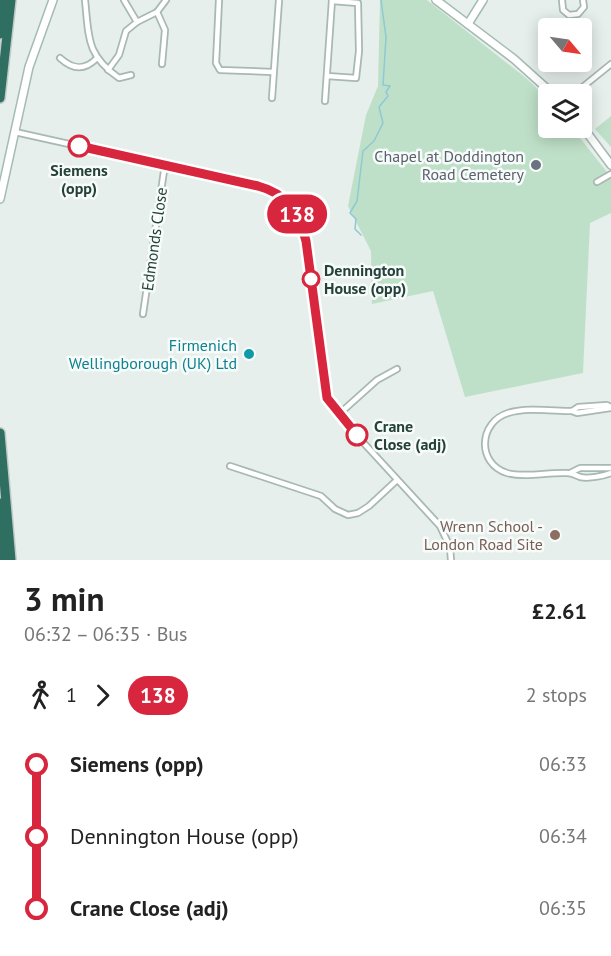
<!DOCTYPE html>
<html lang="en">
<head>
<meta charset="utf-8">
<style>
	:root { --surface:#fff; --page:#f6f6f6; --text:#222; --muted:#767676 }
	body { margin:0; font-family:"PT Sans",sans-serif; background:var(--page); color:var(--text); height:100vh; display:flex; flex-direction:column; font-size:22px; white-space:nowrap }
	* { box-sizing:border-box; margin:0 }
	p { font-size:20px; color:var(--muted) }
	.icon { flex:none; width:33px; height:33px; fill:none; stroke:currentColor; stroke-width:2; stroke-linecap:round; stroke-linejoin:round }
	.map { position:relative; height:560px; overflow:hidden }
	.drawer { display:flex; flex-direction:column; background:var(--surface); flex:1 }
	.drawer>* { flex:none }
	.badge { padding:0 12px; border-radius:20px; font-size:21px; line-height:39px }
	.needle { width:39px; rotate:119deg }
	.tools { position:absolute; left:538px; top:18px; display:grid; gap:12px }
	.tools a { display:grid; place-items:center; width:54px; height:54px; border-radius:6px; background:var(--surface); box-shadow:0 3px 15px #0003; font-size:30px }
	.map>.badge { position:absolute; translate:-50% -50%; box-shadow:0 0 0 3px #fff }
	.legs { display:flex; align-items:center; gap:9px; height:66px; padding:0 24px; font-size:20px }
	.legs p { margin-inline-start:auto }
	.head { display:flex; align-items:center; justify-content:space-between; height:102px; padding:0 24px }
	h1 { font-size:33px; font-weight:600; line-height:45px }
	ul { padding:0 24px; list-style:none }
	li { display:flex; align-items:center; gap:21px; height:72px; font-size:22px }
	li i { display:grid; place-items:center; width:9px; height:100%; margin:0 8px; background:currentColor }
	li i::after { content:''; width:15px; height:15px; margin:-8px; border:4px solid; border-radius:50%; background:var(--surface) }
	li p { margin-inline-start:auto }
	li:first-child i { background:linear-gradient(#0000 50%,currentColor 0) }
	li:last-child i { background:linear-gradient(currentColor 50%,#0000 0) }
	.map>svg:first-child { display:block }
	.green { fill:#bfe0c8 }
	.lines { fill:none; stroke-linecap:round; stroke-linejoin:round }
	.stream { stroke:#8ec9d4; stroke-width:1.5 }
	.street-casing { stroke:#a8b8b2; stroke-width:8 }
	.secondary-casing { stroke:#a4bbb3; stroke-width:10 }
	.highway-casing { stroke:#c2cac8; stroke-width:12 }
	.street { stroke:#fff; stroke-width:4.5 }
	.secondary { stroke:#fff; stroke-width:7 }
	.highway { stroke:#2f6f62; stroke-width:9 }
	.line-1-casing { stroke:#fff; stroke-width:14 }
	.line-1 { stroke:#d7263d; stroke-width:9 }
	.stop-1-dot { fill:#fff; stroke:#d7263d; stroke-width:3 }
	.worship-dot { fill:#6b7280; stroke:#f7fbf9; stroke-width:2 }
	.culture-dot { fill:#0f9aa8; stroke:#f7fbf9; stroke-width:2 }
	.education-dot { fill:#8d6e63; stroke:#f7fbf9; stroke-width:2 }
	.labels { text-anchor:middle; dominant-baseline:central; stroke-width:5; stroke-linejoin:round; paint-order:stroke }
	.worship-label { font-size:16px; fill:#5b616d; stroke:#f7fbf9; text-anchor:end }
	.stop-label { font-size:16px; font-weight:bold; fill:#24423a; stroke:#f7fbf9; text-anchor:start }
	.street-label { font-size:16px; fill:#24423a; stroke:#f7fbf9 }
	.culture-label { font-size:16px; fill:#0d838f; stroke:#f7fbf9; text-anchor:end }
	.education-label { font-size:16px; fill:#785e54; stroke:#f7fbf9; text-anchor:end }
</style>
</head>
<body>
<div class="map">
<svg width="611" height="560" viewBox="0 0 611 560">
	<rect width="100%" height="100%" fill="#e6efeb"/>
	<g class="green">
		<path d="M380,0H427L526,78L549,100V128H572L611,177V213L590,223L583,373L465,397L433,291L372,304L371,251L348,206L366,115L378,86Z"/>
		<path d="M611,116V147L595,129Z"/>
	</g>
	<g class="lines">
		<path class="stream" d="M361,235L355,229L356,219L350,213L357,201L363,151L374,141L383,123L379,107L388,96L386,92L390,86L383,85L386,37L381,0"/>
		<defs>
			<g id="street">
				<path d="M85,0C89,37 86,55 119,78L131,75"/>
				<path d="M124,0L137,22"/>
				<path d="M219,0L216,63L220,70L273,72"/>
				<path d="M562,0L563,10L569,15L578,14L584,7L583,0"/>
				<path d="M157,12L165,30L162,64"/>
				<path d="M60,58C72,69 84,71 96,59"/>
				<path d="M108,70L119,55L126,31L137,22L157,12L166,0"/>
				<path d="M327,76L356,78L359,51L358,3L332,1"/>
				<path d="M574,94L611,64"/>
				<path d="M272,98L279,0"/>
				<path d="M325,101L332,0"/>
				<path d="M15,132L258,186C288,194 298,212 306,241L327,397L338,415L440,526L450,547L451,560"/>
				<path d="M597,182L611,174"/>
				<path d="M143,314L165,164"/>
				<path d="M611,408L577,413L572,411C553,411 527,407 508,413C479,422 476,463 507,473C525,478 548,472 567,473C572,473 575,475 580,477C589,479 603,476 611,473"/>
				<path d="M572,411L578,407L607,405L611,407"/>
				<path d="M338,415L377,380L397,369"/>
				<path d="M230,466L321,496L335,509L348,515L358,513L369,506L397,480"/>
				<path d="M570,473L580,468H611"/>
			</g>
			<g id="secondary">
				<path d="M436,0L514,59L553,94"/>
				<path d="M468,24L483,0"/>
				<path d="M582,126L611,165"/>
				<path d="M0,199L29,67L53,0"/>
			</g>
			<g id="highway">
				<path d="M0,34L3,0"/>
				<path d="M0,98L11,0"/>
				<path d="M0,433L11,560"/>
				<path d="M0,503L4,560"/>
			</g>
		</defs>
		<use href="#street" class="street-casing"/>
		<use href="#secondary" class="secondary-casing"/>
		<use href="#highway" class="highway-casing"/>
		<use href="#street" class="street"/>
		<use href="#secondary" class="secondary"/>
		<use href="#highway" class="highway"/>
	</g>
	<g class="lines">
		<defs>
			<path id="line-1" d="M79,146L258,186C288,194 298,212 306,241L327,398L357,435"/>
		</defs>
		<use href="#line-1" class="line-1-casing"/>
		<use href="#line-1" class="line-1"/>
	</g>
	<g class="stop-1-dot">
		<circle cx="79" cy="146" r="10"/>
		<circle cx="311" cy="279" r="8"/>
		<circle cx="357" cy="435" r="10"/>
	</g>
	<circle class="worship-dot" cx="536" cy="165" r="6"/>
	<circle class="culture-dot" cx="249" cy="354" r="6"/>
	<circle class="education-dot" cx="555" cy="535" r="6"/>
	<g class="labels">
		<g class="worship-label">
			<text x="524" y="156">Chapel at Doddington<tspan x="524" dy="18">Road Cemetery</tspan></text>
		</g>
		<g class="stop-label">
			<text x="79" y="170" text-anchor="middle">Siemens<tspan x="79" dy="18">(opp)</tspan></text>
			<text x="324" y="270">Dennington<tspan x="324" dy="18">House (opp)</tspan></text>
			<text x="374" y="426">Crane<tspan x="374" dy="18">Close (adj)</tspan></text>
		</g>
		<g class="street-label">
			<text transform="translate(154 239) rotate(-82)">Edmonds Close</text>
		</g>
		<g class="culture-label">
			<text x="237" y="345">Firmenich<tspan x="237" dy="18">Wellingborough (UK) Ltd</tspan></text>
		</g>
		<g class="education-label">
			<text x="543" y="526">Wrenn School -<tspan x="543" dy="18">London Road Site</tspan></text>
		</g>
	</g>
</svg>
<div class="tools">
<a><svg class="needle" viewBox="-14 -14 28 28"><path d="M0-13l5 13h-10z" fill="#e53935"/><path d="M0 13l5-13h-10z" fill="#767676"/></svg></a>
<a><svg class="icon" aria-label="layers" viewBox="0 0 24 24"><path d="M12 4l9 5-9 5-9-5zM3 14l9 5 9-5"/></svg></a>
</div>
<b class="badge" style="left:297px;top:214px;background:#d7263d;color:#fff">138</b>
</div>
<section class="drawer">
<div class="head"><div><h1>3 min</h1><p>06:32 – 06:35 · Bus</p></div><b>£2.61</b></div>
<div class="legs"><svg class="icon" aria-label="walk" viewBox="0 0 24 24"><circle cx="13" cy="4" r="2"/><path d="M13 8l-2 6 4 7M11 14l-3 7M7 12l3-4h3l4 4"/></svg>1<svg class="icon" aria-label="forward" viewBox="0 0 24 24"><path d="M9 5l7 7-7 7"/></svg><b class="badge" style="background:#d7263d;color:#fff">138</b><p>2 stops</p></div>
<ul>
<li><i style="color:#d7263d"></i><b>Siemens (opp)</b><p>06:33</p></li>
<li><i style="color:#d7263d"></i><span>Dennington House (opp)</span><p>06:34</p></li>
<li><i style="color:#d7263d"></i><b>Crane Close (adj)</b><p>06:35</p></li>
</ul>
</section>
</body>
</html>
